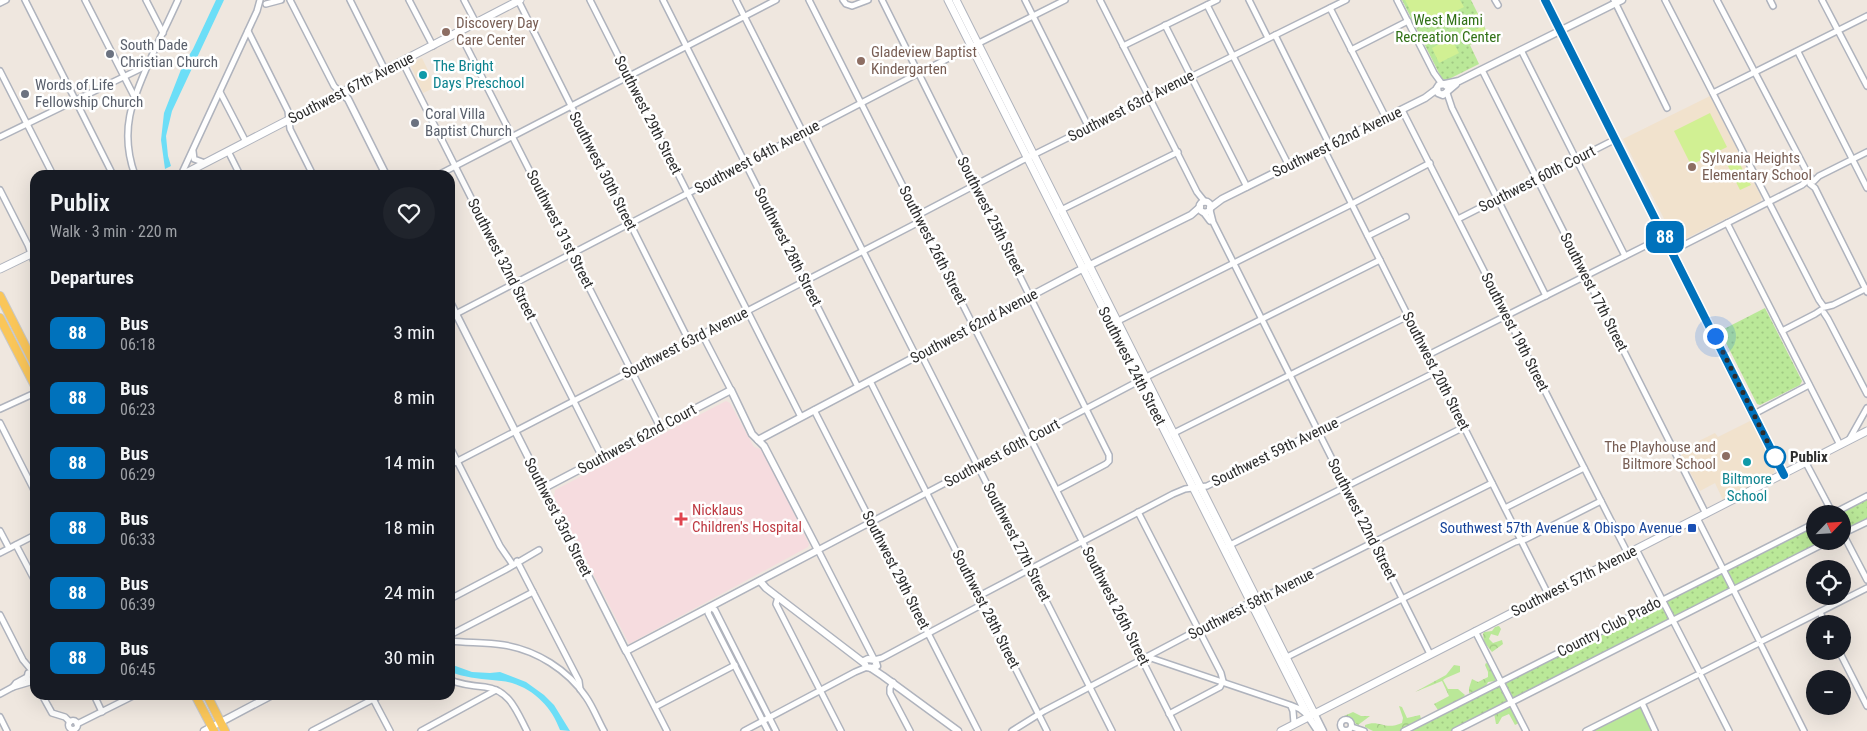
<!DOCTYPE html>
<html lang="en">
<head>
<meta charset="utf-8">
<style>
	:root { --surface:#171b24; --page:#20242c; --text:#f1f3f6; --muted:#9ea1a6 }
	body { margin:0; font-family:"Roboto Condensed",sans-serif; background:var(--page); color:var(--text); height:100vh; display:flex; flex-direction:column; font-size:19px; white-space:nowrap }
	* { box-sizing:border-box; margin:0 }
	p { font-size:16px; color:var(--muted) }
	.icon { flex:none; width:28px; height:28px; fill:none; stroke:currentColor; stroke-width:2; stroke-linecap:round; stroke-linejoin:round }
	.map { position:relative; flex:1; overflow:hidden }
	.sheet { position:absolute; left:30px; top:170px; width:425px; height:530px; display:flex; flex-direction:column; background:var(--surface); border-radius:15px; box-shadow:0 5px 20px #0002 }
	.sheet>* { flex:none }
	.badge { padding:0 10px; border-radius:8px; font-size:18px; line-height:32px }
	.needle { width:32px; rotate:65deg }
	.buttons { position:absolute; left:1806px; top:505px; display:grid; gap:10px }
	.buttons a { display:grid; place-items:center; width:45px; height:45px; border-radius:50%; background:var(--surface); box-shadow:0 5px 20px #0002; font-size:25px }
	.you { position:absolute; width:25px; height:25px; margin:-12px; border:4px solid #fff; border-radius:50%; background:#1a73e8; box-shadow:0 0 0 8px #1a73e833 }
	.map>.badge { position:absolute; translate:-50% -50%; box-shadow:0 0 0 2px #fff }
	h2 { padding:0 20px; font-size:19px; line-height:45px }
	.round { display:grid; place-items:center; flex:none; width:52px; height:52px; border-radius:26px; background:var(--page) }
	.head { display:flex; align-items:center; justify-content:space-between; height:85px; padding:0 20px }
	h1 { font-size:24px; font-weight:600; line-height:38px }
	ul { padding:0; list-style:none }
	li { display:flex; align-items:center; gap:15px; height:65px; padding:0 20px }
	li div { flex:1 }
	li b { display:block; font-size:19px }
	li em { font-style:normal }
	li .badge { min-width:55px; font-weight:700; text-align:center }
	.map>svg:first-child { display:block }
	.education { fill:#f1e2cd }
	.medical { fill:#f6dcdf }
	.grass { fill:#bae898 }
	.forest { fill:url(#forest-crowns) }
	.park { fill:url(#park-dots) }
	.pitch { fill:#d1f093 }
	.water { fill:#6cdef7 }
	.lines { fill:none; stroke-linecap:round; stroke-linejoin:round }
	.minor-casing { stroke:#afb3bd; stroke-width:8 }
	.tertiary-casing { stroke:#afb3bd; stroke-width:9 }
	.secondary-casing { stroke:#afb3bd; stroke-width:9 }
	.primary-casing { stroke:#c8c8c8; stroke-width:10 }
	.minor { stroke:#fff; stroke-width:5 }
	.tertiary { stroke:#fff; stroke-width:6 }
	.secondary { stroke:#fff; stroke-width:7 }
	.primary { stroke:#fac659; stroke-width:8 }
	.line-casing { stroke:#fff; stroke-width:11 }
	.line { stroke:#0072bc; stroke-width:8 }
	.walk { stroke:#2d2d2d; stroke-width:5; stroke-dasharray:0 9 }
	.education-dot { fill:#8d6e63; stroke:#fff; stroke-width:2 }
	.worship-dot { fill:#6b7280; stroke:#fff; stroke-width:2 }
	.culture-dot { fill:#0f9aa8; stroke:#fff; stroke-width:2 }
	.stop-dot { fill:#fff; stroke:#0072bc; stroke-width:2.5 }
	.health-dot { fill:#e0444e; stroke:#fff; stroke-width:2 }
	.transit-dot { fill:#1a4fb4; stroke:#fff; stroke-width:2 }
	.labels { text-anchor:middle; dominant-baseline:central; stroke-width:5; stroke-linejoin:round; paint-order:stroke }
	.park-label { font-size:15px; fill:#317116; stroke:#fff }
	.education-label { font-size:15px; fill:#785e54; stroke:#fff; text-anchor:start }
	.worship-label { font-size:15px; fill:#5b616d; stroke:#fff; text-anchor:start }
	.culture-label { font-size:15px; fill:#0d838f; stroke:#fff; text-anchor:start }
	.street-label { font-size:15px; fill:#2d2d2d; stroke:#fff }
	.stop-label { font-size:15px; font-weight:bold; fill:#2d2d2d; stroke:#fff; text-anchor:start }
	.health-label { font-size:15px; fill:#be3a42; stroke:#fff; text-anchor:start }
	.transit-label { font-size:15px; fill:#164399; stroke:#fff; text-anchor:end }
</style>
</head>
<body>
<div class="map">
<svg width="1867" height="731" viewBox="0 0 1867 731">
	<defs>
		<pattern id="forest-crowns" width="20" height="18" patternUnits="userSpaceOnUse" patternTransform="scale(1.25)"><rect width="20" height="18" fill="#bae898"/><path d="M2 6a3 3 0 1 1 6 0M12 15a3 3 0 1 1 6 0" fill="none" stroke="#a0c783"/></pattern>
		<pattern id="park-dots" width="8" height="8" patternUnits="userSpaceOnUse" patternTransform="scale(1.25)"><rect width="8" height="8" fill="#bae898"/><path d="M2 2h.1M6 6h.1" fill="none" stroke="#a0c783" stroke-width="1.8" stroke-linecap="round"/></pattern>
	</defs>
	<rect width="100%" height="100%" fill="#efe7df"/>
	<g class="education">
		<path d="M422,58L436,87L423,93L411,66L412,63Z"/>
		<path d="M1710,96L1761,196V201L1679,242H1676L1623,139Z"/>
		<path d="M1752,420L1776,467L1773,474L1723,500L1715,483L1700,491L1679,451L1715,433L1718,437Z"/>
	</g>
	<path class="medical" d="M726,401L730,403L754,447L760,449L764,453L809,544L808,547L629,644L554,497L555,490Z"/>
	<path class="grass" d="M1639,707L1643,709L1652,731H1595V729Z"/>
	<g class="forest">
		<path d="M1499,626L1501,629L1498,636L1491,634L1489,639L1493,643L1502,640L1503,644L1492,652L1484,642L1483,634L1484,632L1492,631L1495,627Z"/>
		<path d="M1486,663L1489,664L1495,674V681L1488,682C1485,690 1477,692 1469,693V688L1472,679L1478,682L1488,677V672L1485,665Z"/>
		<path d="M1454,665L1460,666V672L1446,678L1443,680L1448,689H1458L1465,695C1460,702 1446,709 1438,710L1434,704L1449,696L1442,681L1415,692L1446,675Z"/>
		<path d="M1399,706L1402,707L1407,718L1420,715L1421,719L1400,731H1373L1365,727V725C1380,719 1384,731 1402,723L1403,718Z"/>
		<path d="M1509,707L1512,708L1519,723L1515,725L1509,714L1502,717L1498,724H1496L1494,713Z"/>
		<path d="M1353,712L1361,716H1370L1358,725L1344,716Z"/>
	</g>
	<g class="park">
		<path d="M1402,0H1471L1489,36L1470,45L1479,64L1447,80L1442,79Z"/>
		<path d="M1765,308L1802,381L1800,385L1760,405L1757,404L1720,331Z"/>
		<path d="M1867,498V520L1848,530L1843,528L1842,514H1837Z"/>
		<path d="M1815,524V541H1825L1737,586L1733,585L1726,573L1727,570Z"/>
		<path d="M1719,573L1723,575L1729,587L1727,591L1677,616L1672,615L1667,604L1669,598Z"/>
		<path d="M1657,604L1662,606L1668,617V620L1514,699L1505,685L1508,680Z"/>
		<path d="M1497,686L1501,687L1508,699L1507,703L1451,731H1408Z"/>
	</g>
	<g class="pitch">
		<path d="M1405,0H1460L1464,7L1424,27L1418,26Z"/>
		<path d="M1477,13L1481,22L1462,31L1458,22Z"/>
		<path d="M1483,26L1488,35L1469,44L1464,35Z"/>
		<path d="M1451,38L1459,53L1439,63L1432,48Z"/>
		<path d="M1710,113L1727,147L1691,165L1674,131Z"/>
		<path d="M1735,155L1751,185L1740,190L1725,160Z"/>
	</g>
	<g class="water">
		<path d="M216,0H224L172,111L166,136L168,156L171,166L165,169L161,140L164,113L182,67L193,49Z"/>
		<path d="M450,664L472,672L490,673L500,672L526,682L544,695L554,705L570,731L560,730C552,708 535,690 512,683C506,681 499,681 492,680C478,679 464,677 450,672Z"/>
	</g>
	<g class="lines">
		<defs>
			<g id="minor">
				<path d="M25,0L113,175"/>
				<path d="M85,0L134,96"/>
				<path d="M146,0L163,33"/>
				<path d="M290,0L334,86L341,93"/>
				<path d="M350,0L385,70"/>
				<path d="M409,0L433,46"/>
				<path d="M464,0L476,23"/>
				<path d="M518,0L689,341"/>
				<path d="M590,0L801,417"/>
				<path d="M663,0L858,387"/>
				<path d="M736,0L916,356"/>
				<path d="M809,0L1178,731"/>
				<path d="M843,0L846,4L852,6L868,0"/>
				<path d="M882,0L1109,455V461L1106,464L1057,490"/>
				<path d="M1025,0L1089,128"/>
				<path d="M1100,0L1197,192L1205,202"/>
				<path d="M1249,0L1268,38"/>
				<path d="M1397,0L1434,73L1442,84"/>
				<path d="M1495,0L1498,5"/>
				<path d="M1614,0L1667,108"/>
				<path d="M1665,0L1819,300L1824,307"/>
				<path d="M1717,0L1807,172L1811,178"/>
				<path d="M1770,0L1773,6"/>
				<path d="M1822,0L1867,86"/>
				<path d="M0,3L6,0"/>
				<path d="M266,4L281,0"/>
				<path d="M1207,5L1289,166"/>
				<path d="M1330,8L1386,118"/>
				<path d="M1165,25L1247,187"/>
				<path d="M248,31L288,111L290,129L313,175"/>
				<path d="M459,32L660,427"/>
				<path d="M1275,35L1330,146"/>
				<path d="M1123,46L1217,0"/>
				<path d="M1351,50L1408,21"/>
				<path d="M1521,50L1625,256"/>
				<path d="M1798,52L1867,188"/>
				<path d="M402,61L602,457"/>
				<path d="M1482,70L1706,514"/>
				<path d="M0,71L53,175"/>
				<path d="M220,92L246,142"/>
				<path d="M1447,93L1452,108L1546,296"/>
				<path d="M1713,93L1867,16"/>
				<path d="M1402,110L1628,554"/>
				<path d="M0,137L148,65"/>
				<path d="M1324,149L1548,594"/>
				<path d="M193,151L194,159L205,163"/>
				<path d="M228,151L240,175"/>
				<path d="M135,175C119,131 132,100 150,60C159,40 169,20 178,0"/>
				<path d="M181,175L257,11L260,0"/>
				<path d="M438,175L776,0"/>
				<path d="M1814,181L1819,176L1867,152"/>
				<path d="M1810,184L1815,188L1867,292"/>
				<path d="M0,190L28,245L35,265"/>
				<path d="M1210,210L1213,222L1430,654"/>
				<path d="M1059,211L1178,152"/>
				<path d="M1204,213L1210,221"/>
				<path d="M918,215L1021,161L1346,0"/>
				<path d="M1458,219L1616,139"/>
				<path d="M1727,223L1840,445"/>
				<path d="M1368,236L1406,217"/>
				<path d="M1672,251L1802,185L1808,180"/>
				<path d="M1825,307L1833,305L1867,288"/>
				<path d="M1824,313L1828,319L1867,394"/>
				<path d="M450,317L919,73L1065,0"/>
				<path d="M1116,322L1348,206L1430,163"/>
				<path d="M1782,331L1815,314L1821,310"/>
				<path d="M702,334L731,390"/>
				<path d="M921,354L1112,731"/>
				<path d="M1428,355L1665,236"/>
				<path d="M870,381L1047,731"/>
				<path d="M0,409L35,393"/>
				<path d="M814,410L978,731"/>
				<path d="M1754,414L1809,385"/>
				<path d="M0,423L35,492"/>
				<path d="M1172,434L1408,316"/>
				<path d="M1849,440L1867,408"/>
				<path d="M450,447L500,546L513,565"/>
				<path d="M1806,463L1833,514"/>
				<path d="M450,465L921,221"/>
				<path d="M1505,508L1584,468"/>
				<path d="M1138,512L1221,673L1223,681L1220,687L1169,714"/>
				<path d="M1832,514L1867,496"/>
				<path d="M1697,518L1759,640"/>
				<path d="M0,531L9,548"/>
				<path d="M1842,532L1867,580"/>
				<path d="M1842,534L1867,522"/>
				<path d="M16,545L35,581"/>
				<path d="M1228,546L1464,427"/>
				<path d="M1636,549L1699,671"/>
				<path d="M0,553L35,535"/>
				<path d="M517,561L579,681L580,689"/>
				<path d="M979,596L1173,494L1185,489L1207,486L1436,372"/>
				<path d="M778,597L776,604L841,731"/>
				<path d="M450,599L505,570L539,550"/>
				<path d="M710,607L715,610L776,731"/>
				<path d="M710,607L708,613L768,731"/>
				<path d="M1820,612L1825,624"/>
				<path d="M0,615L23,660L33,672"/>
				<path d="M1475,631L1526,731"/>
				<path d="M450,635L533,592"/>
				<path d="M450,641C468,643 486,642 504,645C536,650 568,670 586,697C593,707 598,720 604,731"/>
				<path d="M1762,641L1867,588"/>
				<path d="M1761,645L1804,731"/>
				<path d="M626,651L667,731"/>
				<path d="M1839,651L1867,706"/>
				<path d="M1148,657L1290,705L1300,709L1305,713"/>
				<path d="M1285,658L1515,542L1526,539L1601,501"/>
				<path d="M874,659L818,550L1154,373L1380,260"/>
				<path d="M874,660L882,658L983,604"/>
				<path d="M34,672L28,673L27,678L30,682H35"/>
				<path d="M1702,672L1757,644"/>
				<path d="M1701,676L1729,731"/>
				<path d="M450,680C462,685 473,686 485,687C510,690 517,712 527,731"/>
				<path d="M893,682L890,688V693L910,731"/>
				<path d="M13,687L16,683L27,677"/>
				<path d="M0,694L13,687L30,682"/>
				<path d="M42,695L52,713L65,717L70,722"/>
				<path d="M94,695L102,712"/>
				<path d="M371,695L390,731"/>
				<path d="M1642,703L1655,731"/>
				<path d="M1291,706L1293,711L1294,723"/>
				<path d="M655,707L735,665"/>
				<path d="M0,717L7,731"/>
				<circle cx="1346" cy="725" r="5.5"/>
				<circle cx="73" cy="725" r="4.5"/>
				<path d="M77,724L135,695"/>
				<path d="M1352,727L1364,731"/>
				<path d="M312,731L381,695"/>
				<path d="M421,731L496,690"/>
				<path d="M744,731L855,672L867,667"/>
				<path d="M1012,731L1044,711L1247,604L1262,598L1492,483"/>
				<path d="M1404,731L1815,523"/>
				<path d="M1455,731L1829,541"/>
				<path d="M1586,731L1697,675"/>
			</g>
			<g id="tertiary">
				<path d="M1545,0L1784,475"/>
				<path d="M1445,84L1459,81L1622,0"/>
				<path d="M1448,90V87L1444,84L1439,85L1437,88L1438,93L1443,95L1456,84"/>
				<path d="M341,93L348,99L386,175"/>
				<circle cx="1205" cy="207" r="5.5"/>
				<path d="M1210,208L1222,199L1425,98L1437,89"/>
				<path d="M450,302L626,651L818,550L764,446L752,434L731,390L544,488"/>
				<path d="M758,440L1078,271L1191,215L1200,207"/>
				<path d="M760,581L766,588L864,663"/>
				<path d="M868,659L875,660L877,666L872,668L866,667L864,661Z"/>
				<path d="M871,668L883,676L958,731"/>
				<path d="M1314,713L1323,731"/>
				<path d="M1308,716L1318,731"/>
				<path d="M204,731L272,695"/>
			</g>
			<g id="secondary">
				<path d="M948,0L1308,716"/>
				<path d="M956,0L1314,713"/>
				<path d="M182,175L520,0"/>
				<path d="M0,269L35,252"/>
				<path d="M1281,731L1867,431"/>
			</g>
			<g id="primary">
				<path d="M0,296L35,365"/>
				<path d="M0,318L35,386"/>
				<path d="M195,695L214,731"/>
				<path d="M207,695L225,731"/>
			</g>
		</defs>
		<use href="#minor" class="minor-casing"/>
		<use href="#tertiary" class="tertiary-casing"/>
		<use href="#secondary" class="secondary-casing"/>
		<use href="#primary" class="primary-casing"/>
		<use href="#minor" class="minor"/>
		<use href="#tertiary" class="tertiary"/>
		<use href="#secondary" class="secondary"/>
		<use href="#primary" class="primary"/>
	</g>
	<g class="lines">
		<defs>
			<path id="line" d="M1545,0L1784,475"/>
		</defs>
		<use href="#line" class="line-casing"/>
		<use href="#line" class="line"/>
		<path class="walk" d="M1715,336L1775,457"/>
	</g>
	<g class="education-dot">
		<circle cx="446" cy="32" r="5"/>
		<circle cx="861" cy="61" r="5"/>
		<circle cx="1692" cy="167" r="5"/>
		<circle cx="1726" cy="456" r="5"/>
	</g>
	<g class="worship-dot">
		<circle cx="110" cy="54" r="5"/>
		<circle cx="25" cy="94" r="5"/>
		<circle cx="415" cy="123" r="5"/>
	</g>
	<g class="culture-dot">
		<circle cx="423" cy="75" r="5"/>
		<circle cx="1747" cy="462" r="5"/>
	</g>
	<circle class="stop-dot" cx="1775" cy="457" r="10"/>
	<path class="health-dot" d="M678.5 511.5h5v5h5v5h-5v5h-5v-5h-5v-5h5z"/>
	<rect class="transit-dot" x="1687" y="523" width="10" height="10" rx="2.5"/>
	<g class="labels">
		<g class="park-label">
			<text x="1448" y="20">West Miami<tspan x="1448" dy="17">Recreation Center</tspan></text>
		</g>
		<g class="education-label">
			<text x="456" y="23">Discovery Day<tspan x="456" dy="17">Care Center</tspan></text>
			<text x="871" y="52">Gladeview Baptist<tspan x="871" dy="17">Kindergarten</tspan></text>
			<text x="1702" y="158">Sylvania Heights<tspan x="1702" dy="17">Elementary School</tspan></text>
			<text x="1716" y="447" text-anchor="end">The Playhouse and<tspan x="1716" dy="17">Biltmore School</tspan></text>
		</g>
		<g class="worship-label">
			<text x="120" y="45">South Dade<tspan x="120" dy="17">Christian Church</tspan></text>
			<text x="35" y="85">Words of Life<tspan x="35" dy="17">Fellowship Church</tspan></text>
			<text x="425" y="114">Coral Villa<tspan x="425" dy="17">Baptist Church</tspan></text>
		</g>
		<g class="culture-label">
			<text x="433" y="66">The Bright<tspan x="433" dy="17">Days Preschool</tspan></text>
			<text x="1747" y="479" text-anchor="middle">Biltmore<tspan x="1747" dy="17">School</tspan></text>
		</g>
		<g class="street-label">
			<text transform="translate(351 88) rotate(-27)">Southwest 67th Avenue</text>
			<text transform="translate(1131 106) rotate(-27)">Southwest 63rd Avenue</text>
			<text transform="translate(648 115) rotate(63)">Southwest 29th Street</text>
			<text transform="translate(1337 142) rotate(-26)">Southwest 62nd Avenue</text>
			<text transform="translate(757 157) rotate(-28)">Southwest 64th Avenue</text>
			<text transform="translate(603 171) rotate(63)">Southwest 30th Street</text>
			<text transform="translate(1537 179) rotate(-27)">Southwest 60th Court</text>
			<text transform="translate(991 216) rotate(63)">Southwest 25th Street</text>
			<text transform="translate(560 229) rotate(63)">Southwest 31st Street</text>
			<text transform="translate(933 245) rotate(63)">Southwest 26th Street</text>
			<text transform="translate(788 247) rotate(63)">Southwest 28th Street</text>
			<text transform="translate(502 259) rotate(63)">Southwest 32nd Street</text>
			<text transform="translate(1594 292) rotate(63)">Southwest 17th Street</text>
			<text transform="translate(974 326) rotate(-28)">Southwest 62nd Avenue</text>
			<text transform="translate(1515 332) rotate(63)">Southwest 19th Street</text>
			<text transform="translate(685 343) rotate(-27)">Southwest 63rd Avenue</text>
			<text transform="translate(1132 366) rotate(63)">Southwest 24th Street</text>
			<text transform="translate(1436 371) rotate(63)">Southwest 20th Street</text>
			<text transform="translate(637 439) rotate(-28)">Southwest 62nd Court</text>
			<text transform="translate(1275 452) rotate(-26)">Southwest 59th Avenue</text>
			<text transform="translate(1002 453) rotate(-28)">Southwest 60th Court</text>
			<text transform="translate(558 517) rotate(63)">Southwest 33rd Street</text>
			<text transform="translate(1362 519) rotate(63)">Southwest 22nd Street</text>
			<text transform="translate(1017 542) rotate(63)">Southwest 27th Street</text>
			<text transform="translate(896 570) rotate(63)">Southwest 29th Street</text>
			<text transform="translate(1574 581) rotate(-27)">Southwest 57th Avenue</text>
			<text transform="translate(1251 604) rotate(-27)">Southwest 58th Avenue</text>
			<text transform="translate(1116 606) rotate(63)">Southwest 26th Street</text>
			<text transform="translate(986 609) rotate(63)">Southwest 28th Street</text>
			<text transform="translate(1609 627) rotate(-27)">Country Club Prado</text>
		</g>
		<g class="stop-label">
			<text x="1790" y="457">Publix</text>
		</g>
		<g class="health-label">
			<text x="692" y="510">Nicklaus<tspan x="692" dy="17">Children's Hospital</tspan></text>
		</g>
		<g class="transit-label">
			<text x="1682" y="528">Southwest 57th Avenue &amp; Obispo Avenue</text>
		</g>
	</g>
</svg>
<div class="buttons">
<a><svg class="needle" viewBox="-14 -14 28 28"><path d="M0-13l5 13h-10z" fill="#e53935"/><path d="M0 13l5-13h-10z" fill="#9ea1a6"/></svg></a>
<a><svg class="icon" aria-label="locate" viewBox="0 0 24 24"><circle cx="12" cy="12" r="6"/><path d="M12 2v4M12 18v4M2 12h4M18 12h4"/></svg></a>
<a>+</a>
<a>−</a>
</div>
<div class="you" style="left:1715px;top:336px"></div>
<b class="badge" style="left:1665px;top:237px;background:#0072bc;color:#fff">88</b>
<section class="sheet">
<div class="head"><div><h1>Publix</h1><p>Walk · 3 min · 220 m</p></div><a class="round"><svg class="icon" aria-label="heart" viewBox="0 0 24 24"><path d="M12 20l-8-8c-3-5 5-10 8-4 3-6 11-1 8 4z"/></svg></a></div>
<h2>Departures</h2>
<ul>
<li><span class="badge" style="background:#0072bc;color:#fff">88</span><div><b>Bus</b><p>06:18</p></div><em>3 min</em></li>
<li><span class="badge" style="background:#0072bc;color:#fff">88</span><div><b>Bus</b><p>06:23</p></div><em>8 min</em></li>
<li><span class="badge" style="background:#0072bc;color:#fff">88</span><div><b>Bus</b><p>06:29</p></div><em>14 min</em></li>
<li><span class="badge" style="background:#0072bc;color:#fff">88</span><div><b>Bus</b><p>06:33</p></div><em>18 min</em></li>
<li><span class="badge" style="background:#0072bc;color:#fff">88</span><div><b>Bus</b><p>06:39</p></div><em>24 min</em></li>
<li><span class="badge" style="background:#0072bc;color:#fff">88</span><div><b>Bus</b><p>06:45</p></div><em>30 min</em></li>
</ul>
</section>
</div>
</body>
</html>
